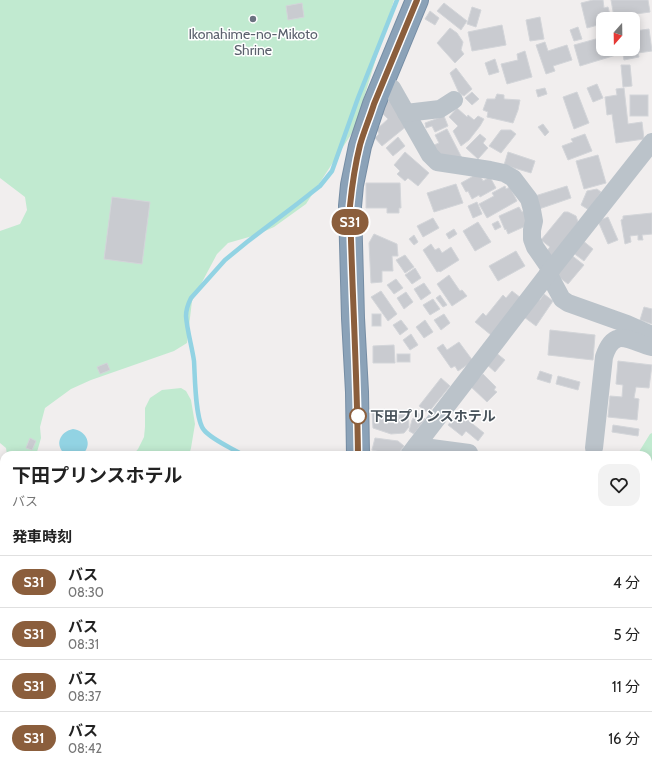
<!DOCTYPE html>
<html lang="ja">
<head>
<meta charset="utf-8">
<style>
	:root { --surface:#fff; --page:#f2f2f2; --text:#222; --muted:#767676; --line:#e0e0e0 }
	body { margin:0; font-family:Cabin,"Noto Sans JP",sans-serif; background:var(--page); color:var(--text); height:100vh; display:flex; flex-direction:column; font-size:15px; white-space:nowrap }
	* { box-sizing:border-box; margin:0 }
	p { font-size:13px; color:var(--muted) }
	.icon { flex:none; width:22px; height:22px; fill:none; stroke:currentColor; stroke-width:2; stroke-linecap:round; stroke-linejoin:round }
	.map { position:relative; flex:1; overflow:hidden }
	.drawer { position:absolute; left:0px; top:451px; width:652px; height:320px; display:flex; flex-direction:column; background:var(--surface); border-radius:12px 12px 0 0; box-shadow:0 2px 10px #0003 }
	.drawer>* { flex:none }
	.badge { padding:0 8px; border-radius:13px; font-size:14px; line-height:26px }
	.needle { width:26px; rotate:200deg }
	.controls { position:absolute; left:596px; top:12px; display:grid; gap:8px }
	.controls a { display:grid; place-items:center; width:44px; height:44px; border-radius:8px; background:var(--surface); box-shadow:0 2px 10px #0003; font-size:20px }
	.map>.badge { position:absolute; translate:-50% -50%; box-shadow:0 0 0 2px #fff }
	h2 { padding:0 12px; font-size:15px; line-height:36px }
	.round { display:grid; place-items:center; flex:none; width:42px; height:42px; border-radius:12px; background:var(--page) }
	.headline { display:flex; align-items:center; justify-content:space-between; height:68px; padding:0 12px }
	h1 { font-size:19px; font-weight:700; line-height:30px }
	ul { padding:0; list-style:none }
	li { display:flex; align-items:center; gap:12px; height:52px; padding:0 12px; border-top:1px solid var(--line) }
	li div { flex:1 }
	li b { display:block; font-size:15px }
	li em { font-style:normal }
	li .badge { min-width:44px; font-weight:700; text-align:center }
	.map>svg:first-child { display:block }
	.green { fill:#c1ead0 }
	.water { fill:#92d3e3 }
	.lines { fill:none; stroke-linecap:round; stroke-linejoin:round }
	.stream { stroke:#92d3e3; stroke-width:4.5 }
	.building { fill:#c9cbd0; stroke:#d3d5d9 }
	.highway-casing { stroke:#768da4; stroke-width:24 }
	.lane { stroke:#bbc3ca; stroke-width:9 }
	.street { stroke:#bbc3ca; stroke-width:18 }
	.highway { stroke:#8ba2b8; stroke-width:22 }
	.line-casing { stroke:#fff; stroke-width:9 }
	.line { stroke:#8b5e3c; stroke-width:6 }
	.worship-dot { fill:#6b7280; stroke:#fff; stroke-width:1.5 }
	.stop-dot { fill:#fff; stroke:#8b5e3c; stroke-width:2 }
	.labels { text-anchor:middle; dominant-baseline:central; stroke-width:3; stroke-linejoin:round; paint-order:stroke }
	.worship-label { font-size:14px; fill:#5b616d; stroke:#fff }
	.stop-label { font-size:14px; font-weight:bold; fill:#48525a; stroke:#fff; text-anchor:start }
</style>
</head>
<body>
<div class="map">
<svg width="652" height="771" viewBox="0 0 652 771">
	<rect width="100%" height="100%" fill="#f1eeee"/>
	<g class="green">
		<path d="M0,0H394L354,130L306,204L274,227L256,235L228,243L217,254L192,301L187,343L174,351L91,380L71,389L45,408L40,427L41,438L37,452L35,455H7L6,448L0,443V231L20,224L27,210L25,197L0,178Z"/>
		<path d="M181,388L186,391L191,400L195,424L191,448L189,455H133L138,449L144,437L145,427V408L150,398L162,390Z"/>
		<path d="M652,433V771H504L501,767H648V455H637L650,434Z"/>
		<path d="M8,767H136L134,771H6Z"/>
	</g>
	<path class="water" d="M73,429C87,431 93,445 82,455H66C54,446 59,432 73,429Z"/>
	<g class="lines">
		<g class="stream">
			<path d="M243,455C232,448 212,440 204,430C195,420 195,376 194,361C192,347 187,330 186,316C186,310 188,304 191,298L225,260L247,242L297,204L320,186L332,171L358,98L397,0"/>
			<path d="M502,767L503,771"/>
		</g>
	</g>
	<g class="building">
		<path d="M593,0H603L604,8L608,7L611,19H603V33L599,34L598,25L587,28L581,3Z"/>
		<path d="M611,0H648L650,12L614,17Z"/>
		<path d="M302,3L304,17L288,20L286,6Z"/>
		<path d="M444,3L467,21L461,30L437,11Z"/>
		<path d="M472,7L481,10L476,27L467,24Z"/>
		<path d="M430,11L439,18L435,25L425,19Z"/>
		<path d="M540,17L544,39L530,41L526,20Z"/>
		<path d="M502,25L506,45L472,51L468,32Z"/>
		<path d="M578,27L582,39L574,41L570,30Z"/>
		<path d="M633,27H634L635,31L649,29L652,51L638,53L639,57L624,60L622,49H633Z"/>
		<path d="M450,28L457,33L463,42L461,50L464,54L455,63L437,43Z"/>
		<path d="M603,37V49H615L616,55L580,66L574,45Z"/>
		<path d="M545,42L548,51L567,45L572,60L553,66L555,71L546,74L536,45Z"/>
		<path d="M525,51L532,77L507,84L501,64L518,60L517,54Z"/>
		<path d="M495,59L499,72L489,75L485,63Z"/>
		<path d="M621,65H630L632,86L623,87Z"/>
		<path d="M456,68L472,89L464,96L459,93L450,73Z"/>
		<path d="M597,84L603,98L593,102L587,88Z"/>
		<path d="M545,88L547,94L538,97L536,90Z"/>
		<path d="M624,88L628,124L642,122L644,139L616,143L612,114L607,115L605,97L617,95L616,89Z"/>
		<path d="M472,92L479,99L472,105L465,98Z"/>
		<path d="M577,92L589,123L574,129L563,97Z"/>
		<path d="M497,94L504,95V99L520,100L518,110L513,123L487,117L488,112L483,110L487,99H495Z"/>
		<rect x="630" y="95" width="18" height="21"/>
		<path d="M394,99L408,125L382,146L375,138L379,134L377,129L388,119L382,113L387,102Z"/>
		<path d="M457,108L467,117L468,115L474,120L478,116L484,119L480,126L469,140L461,146L453,131L458,126L449,117Z"/>
		<path d="M444,116L448,126L435,132L432,126L426,128L425,123Z"/>
		<path d="M543,124L549,132L545,136L538,127Z"/>
		<path d="M447,129L463,160L438,156L434,145L439,143L435,135Z"/>
		<path d="M501,130H511L516,134L501,153L489,146Z"/>
		<path d="M480,134L486,139L483,143L488,148L478,159L466,148Z"/>
		<path d="M585,134L592,151L568,160L562,146L573,142L571,139Z"/>
		<path d="M398,137L405,146L393,156L386,148Z"/>
		<path d="M405,152L429,173L418,186L408,178L405,181L397,174L400,171L394,165Z"/>
		<path d="M508,152L535,161L531,173L504,165Z"/>
		<path d="M598,155L606,183L584,189L576,161Z"/>
		<path d="M479,173L483,181L490,177L496,188L480,197L479,195L472,199L468,191L466,192L461,183Z"/>
		<path d="M366,183H400L401,208H399V213H387V208H366Z"/>
		<path d="M456,184L463,203L434,212L427,193Z"/>
		<path d="M505,186L506,189L510,187L517,201L487,218L479,204L494,196L492,193Z"/>
		<path d="M567,186L571,198L539,209L535,196Z"/>
		<path d="M597,189L601,192L589,210L581,205L587,191Z"/>
		<path d="M112,197L150,202L142,264L104,259Z"/>
		<path d="M477,202L482,214L473,218L468,206Z"/>
		<path d="M519,207L522,212L526,210L528,225L508,234L506,229L505,230L499,216Z"/>
		<path d="M564,212H568L576,216L578,222L552,257L546,252L550,247L541,240Z"/>
		<path d="M652,213V234L642,235L643,240H638V235L630,236L631,242L625,244L621,220L623,219V216Z"/>
		<path d="M608,217L618,240L608,244L598,221Z"/>
		<path d="M433,218L439,228L423,237L417,226Z"/>
		<path d="M498,221L501,227L495,230L492,224Z"/>
		<path d="M478,222L491,242L475,251L463,231Z"/>
		<path d="M454,229L457,234L449,239L446,234Z"/>
		<path d="M374,234L397,244L398,256H392L393,271H382V282L371,283L369,243Z"/>
		<path d="M414,235L418,242L414,245L409,239Z"/>
		<path d="M582,240L593,249L584,261L572,252Z"/>
		<path d="M431,244L435,250L439,248L442,253L451,247L459,260L440,272L439,271L437,272L423,250Z"/>
		<path d="M516,251L525,266L498,281L489,266Z"/>
		<path d="M570,254L584,265L568,284L555,274Z"/>
		<path d="M405,255L414,267L405,273L396,260Z"/>
		<path d="M415,268L421,278L412,284L405,275Z"/>
		<path d="M449,275L460,291L462,290L467,296L452,306L437,284Z"/>
		<path d="M396,279L403,288L394,294L387,285Z"/>
		<path d="M424,283L431,293L421,300L414,289Z"/>
		<path d="M381,291L397,314L388,321L371,297Z"/>
		<path d="M512,291L521,298L491,335L475,322L483,313L486,316L503,295L506,298Z"/>
		<path d="M406,292L413,302L404,309L397,298Z"/>
		<path d="M544,294L553,301L536,326L524,317L536,298L540,300Z"/>
		<path d="M440,295L447,305L443,307L436,298Z"/>
		<path d="M433,299L440,309L430,315L423,305Z"/>
		<path d="M644,307L652,309V324L640,320Z"/>
		<rect x="372" y="314" width="9" height="12"/>
		<path d="M444,314L450,323L441,330L434,320Z"/>
		<path d="M401,320L408,329L400,335L393,325Z"/>
		<path d="M425,320L433,332L424,338L416,327Z"/>
		<path d="M550,330L595,335L593,360L548,355Z"/>
		<path d="M411,334L418,345L410,350L403,340Z"/>
		<path d="M459,342L473,361L458,371L455,366L451,368L437,348L443,344L447,350Z"/>
		<path d="M394,345L395,363H373V346Z"/>
		<path d="M495,352L505,360L495,372L485,363Z"/>
		<rect x="397" y="354" width="13" height="8"/>
		<path d="M618,361L652,365L649,388L636,387L634,398L639,399L637,420L608,417L610,396L622,397L623,385L616,384Z"/>
		<path d="M107,363L110,370L100,374L97,367Z"/>
		<path d="M540,371L552,375L550,383L537,379Z"/>
		<path d="M483,374L496,387L494,390L497,392L487,402L468,384L480,377Z"/>
		<path d="M558,376L580,382L578,390L556,384Z"/>
		<path d="M441,378L450,386L428,413L419,406Z"/>
		<path d="M408,410L409,427L404,433L391,434L373,428L372,411Z"/>
		<path d="M417,412L425,419L414,434L409,431L412,420Z"/>
		<path d="M459,413L484,433L478,441L466,431L462,436L448,425L455,416L456,417Z"/>
		<path d="M613,425L639,429L638,436L612,432Z"/>
		<path d="M30,438L36,441L32,450L26,448Z"/>
		<path d="M375,438L398,441L404,446L397,455H380L381,452L372,450Z"/>
		<path d="M0,492L4,505V627H0Z"/>
		<path d="M230,767H259L258,771H236L229,769Z"/>
		<path d="M288,767H317V768L319,769L317,771H284Z"/>
		<path d="M330,767H344L349,771H334Z"/>
	</g>
	<g class="lines">
		<defs>
			<g id="highway">
				<path d="M358,455L357,392L353,318L350,206L352,185L360,146L374,104L417,0"/>
				<path d="M270,771L272,767"/>
			</g>
		</defs>
		<use href="#highway" class="highway-casing"/>
		<path class="lane" d="M200,767L203,771"/>
		<g class="street">
			<path d="M383,83L392,88L430,155L437,162L490,170L504,173L513,178L529,199L532,210L534,221L532,230V239L535,247L551,270"/>
			<path d="M406,113L440,109L454,100"/>
			<path d="M548,273L562,299L568,303L627,324L652,335"/>
			<path d="M416,446L469,453V455"/>
			<path d="M594,448L604,357C614,326 629,341 652,347"/>
			<path d="M409,455L551,270L652,142"/>
			<path d="M357,767L361,771"/>
		</g>
		<use href="#highway" class="highway"/>
	</g>
	<g class="lines">
		<defs>
			<path id="line" d="M358,455C357,372 352,289 350,206C352,186 355,165 360,145C364,131 370,117 374,104L417,0"/>
		</defs>
		<use href="#line" class="line-casing"/>
		<use href="#line" class="line"/>
	</g>
	<circle class="worship-dot" cx="253" cy="19" r="4"/>
	<circle class="stop-dot" cx="358" cy="416" r="8"/>
	<g class="labels">
		<g class="worship-label">
			<text x="253" y="34">Ikonahime-no-Mikoto<tspan x="253" dy="16">Shrine</tspan></text>
		</g>
		<g class="stop-label">
			<text x="370" y="416">下田プリンスホテル</text>
		</g>
	</g>
</svg>
<div class="controls">
<a><svg class="needle" viewBox="-14 -14 28 28"><path d="M0-13l5 13h-10z" fill="#e53935"/><path d="M0 13l5-13h-10z" fill="#767676"/></svg></a>
</div>
<b class="badge" style="left:350px;top:222px;background:#8b5e3c;color:#fff">S31</b>
<section class="drawer">
<div class="headline"><div><h1>下田プリンスホテル</h1><p>バス</p></div><a class="round"><svg class="icon" aria-label="heart" viewBox="0 0 24 24"><path d="M12 20l-8-8c-3-5 5-10 8-4 3-6 11-1 8 4z"/></svg></a></div>
<h2>発車時刻</h2>
<ul>
<li><span class="badge" style="background:#8b5e3c;color:#fff">S31</span><div><b>バス</b><p>08:30</p></div><em>4 分</em></li>
<li><span class="badge" style="background:#8b5e3c;color:#fff">S31</span><div><b>バス</b><p>08:31</p></div><em>5 分</em></li>
<li><span class="badge" style="background:#8b5e3c;color:#fff">S31</span><div><b>バス</b><p>08:37</p></div><em>11 分</em></li>
<li><span class="badge" style="background:#8b5e3c;color:#fff">S31</span><div><b>バス</b><p>08:42</p></div><em>16 分</em></li>
</ul>
</section>
</div>
</body>
</html>
